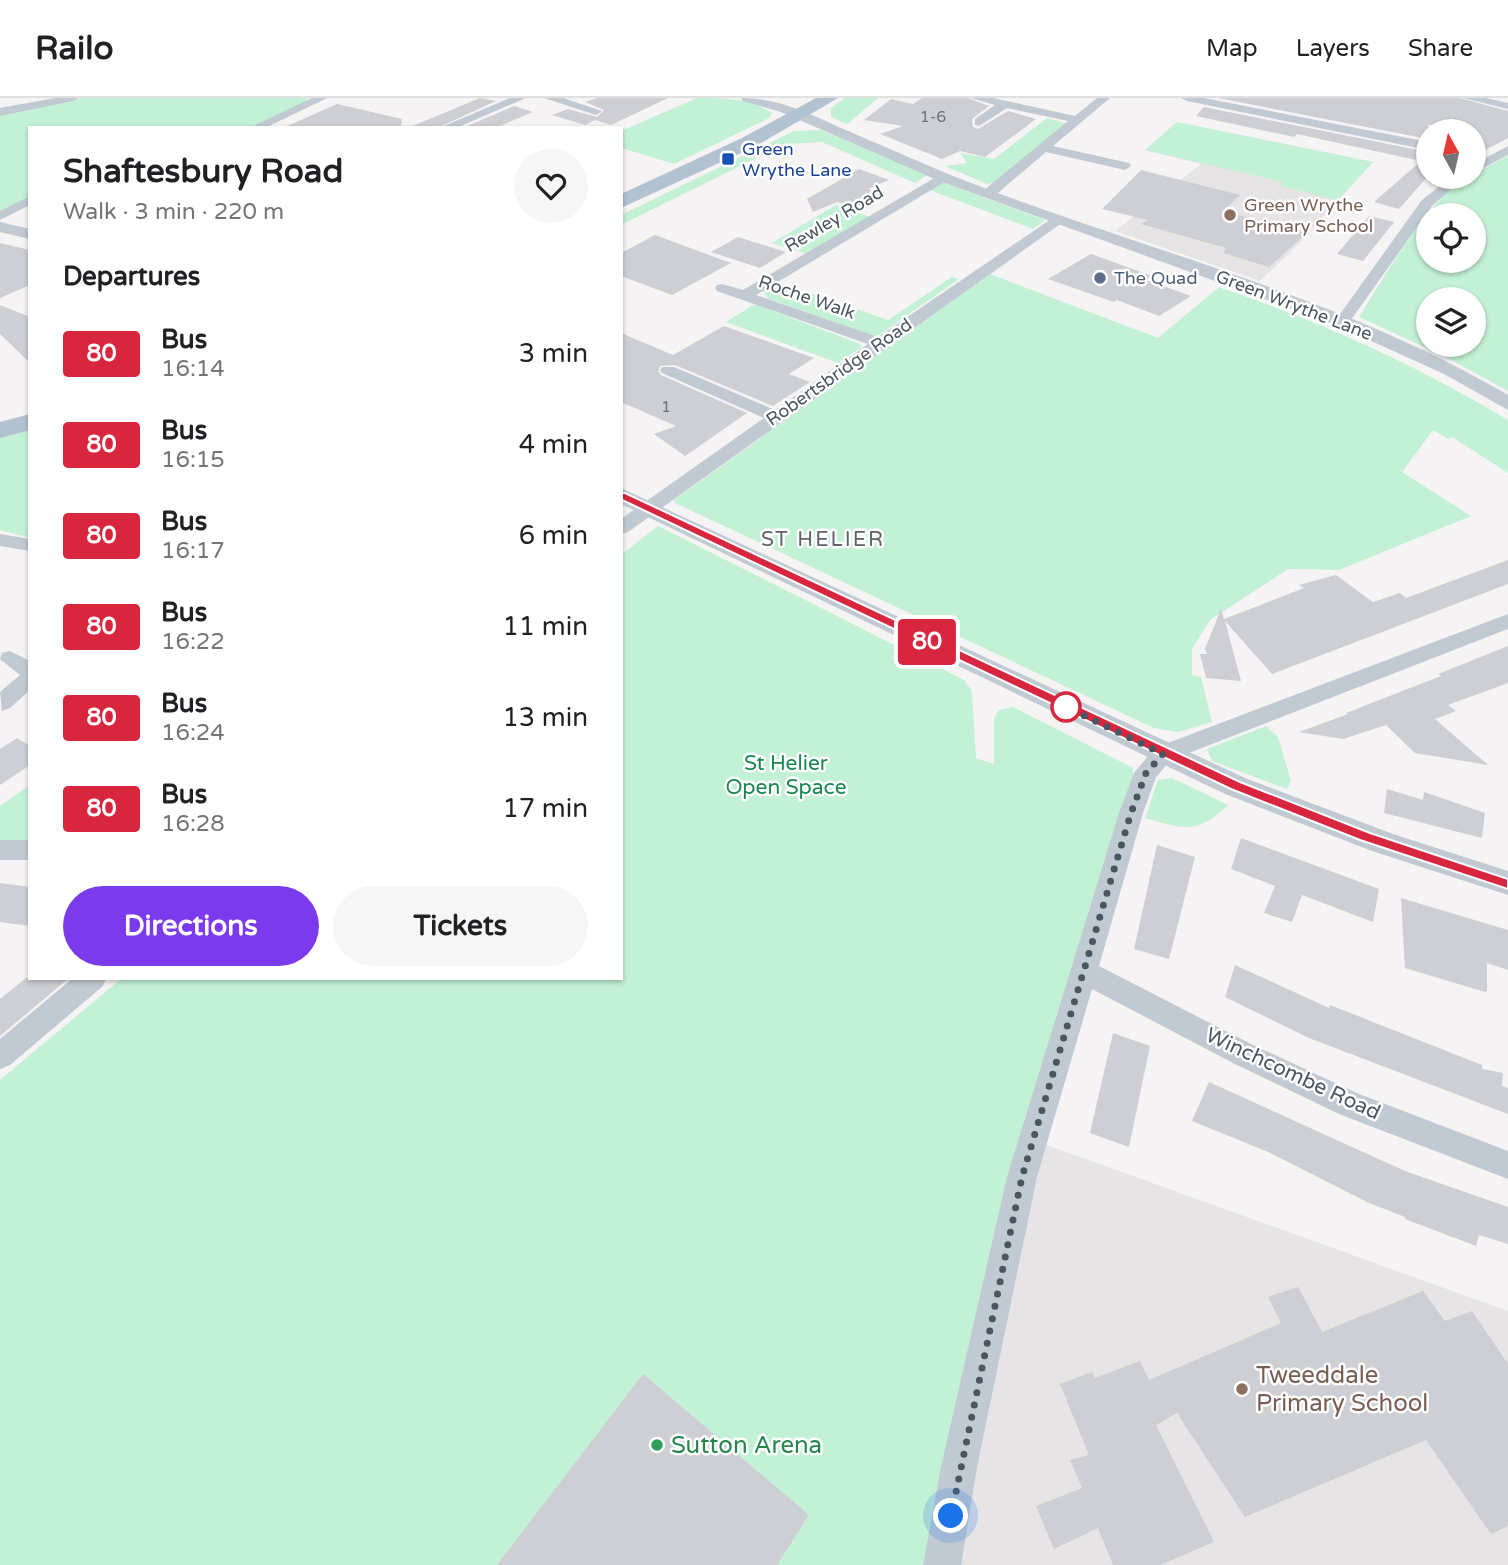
<!DOCTYPE html>
<html lang="en">
<head>
<meta charset="utf-8">
<style>
	:root { --surface:#fff; --page:#f6f6f6; --text:#202124; --muted:#757577; --line:#e0e0e0; --accent:#7c3aed }
	body { margin:0; font-family:"Varela Round",sans-serif; background:var(--page); color:var(--text); height:100vh; display:flex; flex-direction:column; font-size:26px; white-space:nowrap }
	* { box-sizing:border-box; margin:0 }
	p { font-size:23px; color:var(--muted) }
	.icon { flex:none; width:38px; height:38px; fill:none; stroke:currentColor; stroke-width:2; stroke-linecap:round; stroke-linejoin:round }
	.map { position:relative; flex:1; overflow:hidden }
	.details { position:absolute; left:28px; top:28px; width:595px; height:854px; display:flex; flex-direction:column; background:var(--surface); border-radius:0px; box-shadow:0 2px 5px #0004 }
	.details>* { flex:none }
	.badge { padding:0 14px; border-radius:5px; font-size:24px; line-height:46px }
	.needle { width:46px; rotate:352deg }
	.buttons { position:absolute; left:1416px; top:21px; display:grid; gap:14px }
	.buttons a { display:grid; place-items:center; width:70px; height:70px; border-radius:50%; background:var(--surface); box-shadow:0 2px 5px #0004; font-size:35px }
	.you { position:absolute; width:35px; height:35px; margin:-18px; border:5px solid #fff; border-radius:50%; background:#1a73e8; box-shadow:0 0 0 10px #1a73e833 }
	.map>.badge { position:absolute; translate:-50% -50%; box-shadow:0 0 0 4px #fff }
	h2 { padding:0 35px; font-size:26px; line-height:63px }
	.round { display:grid; place-items:center; flex:none; width:74px; height:74px; border-radius:37px; background:var(--page) }
	.head { display:flex; align-items:center; justify-content:space-between; height:119px; padding:0 35px }
	h1 { font-size:33px; font-weight:700; line-height:52px }
	.button { display:flex; gap:14px; margin-top:auto; padding:14px 35px }
	.button a { flex:1; height:80px; border-radius:42px; background:var(--accent); color:#fff; font-size:28px; font-weight:700; line-height:80px; text-align:center }
	.button a+a { background:var(--page); color:var(--text) }
	ul { padding:0; list-style:none }
	li { display:flex; align-items:center; gap:21px; height:91px; padding:0 35px }
	li div { flex:1 }
	li b { display:block; font-size:26px }
	li em { font-style:normal }
	li .badge { min-width:77px; font-weight:700; text-align:center }
	header { display:flex; align-items:center; gap:42px; box-sizing:border-box; height:98px; padding:0 35px; background:var(--surface); border-bottom:2px solid var(--line) }
	header strong { font-size:33px }
	nav { display:flex; gap:38px; margin-inline-start:auto; font-size:24px }
	.map>svg:first-child { display:block }
	.education { fill:#e6e4e5 }
	.green { fill:#c3f1d5; fill-rule:evenodd }
	.building { fill:#cdcfd5 }
	.lines { fill:none; stroke-linecap:round; stroke-linejoin:round }
	.minor { fill:#c1cad2; fill-rule:evenodd }
	.tertiary { fill:#c1cad2; fill-rule:evenodd }
	.primary { fill:#b3c2d1; fill-rule:evenodd }
	.line { fill:#d7263d; stroke:#fff; stroke-width:2 }
	.walk { stroke:#4a5661; stroke-width:7; stroke-dasharray:0 12.6 }
	.transit-dot { fill:#1a4fb4; stroke:#fff; stroke-width:2.5 }
	.education-dot { fill:#8d6e63; stroke:#fff; stroke-width:2.5 }
	.service-dot { fill:#5c6f8a; stroke:#fff; stroke-width:2.5 }
	.stop-dot { fill:#fff; stroke:#d7263d; stroke-width:3.5 }
	.leisure-dot { fill:#2e9e5b; stroke:#fff; stroke-width:2.5 }
	.labels { text-anchor:middle; dominant-baseline:central; stroke-width:5; stroke-linejoin:round; paint-order:stroke }
	.far-number-label { font-size:16px; fill:#6b747e }
	.far-transit-label { font-size:18px; fill:#164399; stroke:#fff; text-anchor:start }
	.far-education-label { font-size:18px; fill:#785e54; stroke:#fff; text-anchor:start }
	.far-street-label { font-size:18px; fill:#4a5661; stroke:#fff }
	.far-service-label { font-size:18px; fill:#4e5e75; stroke:#fff; text-anchor:start }
	.far-quarter-label { font-size:21px; letter-spacing:2px; fill:#5f6368; stroke:#fff }
	.park-label { font-size:21px; fill:#17864f; stroke:#fff }
	.street-label { font-size:21px; fill:#4a5661; stroke:#fff }
	.near-education-label { font-size:24px; fill:#785e54; stroke:#fff; text-anchor:start }
	.near-leisure-label { font-size:24px; fill:#27864d; stroke:#fff; text-anchor:start }
</style>
</head>
<body>
<header>
<strong>Railo</strong>
<nav><a>Map</a><a>Layers</a><a>Share</a></nav>
</header>
<div class="map">
<svg width="1508" height="1467" viewBox="0 0 1508 1467">
	<rect width="100%" height="100%" fill="#f5f3f3"/>
	<g class="education">
		<path d="M1177,24L1373,64L1295,150L1260,183L1115,133L1201,66L1145,52Z"/>
		<path d="M1033,1042L1508,1213V1467H942Z"/>
	</g>
	<g class="green">
		<path d="M81,0H308L304,5L248,30H30V99L0,115V18Z"/>
		<path d="M697,0C723,0 751,0 772,15L769,20L674,66L621,50V33Z"/>
		<path d="M845,0H878L847,26L831,19V10Z"/>
		<path d="M1047,20L1068,26L995,85L987,86L945,68L967,65L960,55L994,61Z"/>
		<path d="M1177,24L1373,64L1338,102L1280,88L1283,84L1145,52Z"/>
		<path d="M821,32L927,77L915,85L822,44L784,46L621,127V117L794,33Z"/>
		<path d="M1508,58V293L1444,258L1359,219C1377,191 1441,79 1474,79V76ZM1428,117H1474V163H1428ZM1428,201H1474V247H1428Z"/>
		<path d="M942,84L1045,122L1033,131L927,91Z"/>
		<path d="M836,107L870,119L807,156L772,145Z"/>
		<path d="M990,176L1158,240L1219,189C1323,225 1413,265 1508,322V375L1452,339L1448,341L1433,332L1402,374L1471,418L1339,472L1288,471L1210,522L1192,551V577L1201,579L1212,624L1178,634L1154,630L675,405L674,402Z"/>
		<path d="M952,179L959,181L876,239L767,200L762,190L775,183L888,222Z"/>
		<path d="M755,206L860,246L862,249L838,265L726,224Z"/>
		<path d="M30,329V433L27,439L0,432V338Z"/>
		<path d="M658,428L964,582L972,593L976,660L994,666V620L999,612L1013,609L1133,670V684L925,1467H0V982L122,880H621V457Z"/>
		<path d="M1266,628L1278,639L1291,683L1287,691L1212,663L1207,651Z"/>
		<path d="M1172,680L1228,707C1197,737 1184,731 1145,720L1158,682Z"/>
		<path d="M30,687V743L0,746V708Z"/>
	</g>
	<g class="building">
		<path d="M480,0L496,3L437,30H408Z"/>
		<path d="M597,0H668L611,27L595,22L585,27L552,17L568,11L597,19L604,12L585,4Z"/>
		<path d="M922,0H968L989,8L972,21L973,29L978,31L1008,13L1036,21L985,59L960,53L942,61L880,36L903,28L864,22L891,1L913,6Z"/>
		<path d="M1218,0H1460L1508,13V40L1474,58V33H1453L1428,26V41Z"/>
		<path d="M337,6L402,21L401,30H283Z"/>
		<path d="M514,8L533,14L495,30H463Z"/>
		<path d="M1204,9L1428,54V78L1399,111L1374,104L1421,63L1297,36L1294,39L1196,18Z"/>
		<path d="M859,71L889,82L868,91L886,96L862,111L837,104L813,114L807,101Z"/>
		<path d="M1141,72L1240,97L1223,113L1307,135L1269,169L1223,155L1226,150L1141,126L1148,122L1102,111Z"/>
		<path d="M1369,118L1394,124L1363,163L1337,156Z"/>
		<path d="M655,137L731,165L672,197L621,178V155Z"/>
		<path d="M738,139L786,154L760,170L711,154Z"/>
		<path d="M0,145L30,152V187L0,200Z"/>
		<path d="M1091,156L1152,178L1146,182L1191,198L1159,218L1117,202L1114,204L1048,181Z"/>
		<path d="M0,207L30,219V265L0,236Z"/>
		<path d="M724,228L814,260L789,276L810,284L773,308L675,267L660,268L658,273L661,277L747,315L685,358L654,336L676,328L621,304V235L673,257Z"/>
		<path d="M1508,462V486L1272,576L1225,523L1241,583L1206,580L1200,556H1207L1205,551L1221,511L1224,521L1304,490L1299,487L1336,477L1373,504L1400,495L1406,500Z"/>
		<path d="M1508,548V585L1448,607L1456,613L1435,621L1488,667L1415,655L1386,627L1343,641L1299,634L1348,616L1346,615L1441,578L1438,576Z"/>
		<path d="M17,640L30,648V667L0,687V651Z"/>
		<path d="M1387,691L1423,702L1424,694L1485,715L1482,740L1384,715Z"/>
		<path d="M1241,740L1379,791L1373,824L1302,797L1292,824L1264,815L1275,788L1231,771Z"/>
		<path d="M1157,747L1195,759L1169,861L1134,851Z"/>
		<path d="M0,785L30,789V828L0,824Z"/>
		<path d="M1401,800L1508,832V872L1487,865V893L1485,894L1405,870Z"/>
		<path d="M1235,867L1329,910L1330,907L1482,967V971L1503,975L1502,988L1508,990V1016L1309,940L1225,899Z"/>
		<path d="M26,880H69L0,938V901Z"/>
		<path d="M1113,935L1150,948L1129,1049L1090,1035Z"/>
		<path d="M1209,984L1405,1073L1508,1109V1146L1479,1137L1476,1148L1405,1121V1119L1369,1105L1268,1054L1192,1023Z"/>
		<path d="M1298,1189L1322,1234L1423,1193L1445,1223L1472,1213L1508,1266V1428L1491,1436L1426,1342L1245,1419L1177,1315L1156,1327L1214,1444L1160,1467H1113L1098,1430L1054,1451L1036,1408L1082,1390L1070,1362L1089,1357L1060,1286L1092,1274L1095,1280L1140,1263L1149,1282L1281,1225L1268,1199Z"/>
		<path d="M643,1276L809,1417L777,1467H497Z"/>
	</g>
	<g class="lines">
		<g class="minor">
			<path d="M55,0H79L73,3L0,18V10Z"/>
			<path d="M312,0H327L265,30H249Z"/>
			<path d="M510,0H526L456,30H439Z"/>
			<path d="M544,0H563L602,13L596,17Z"/>
			<path d="M971,0H993L1075,18L1097,0H1110L1053,48L1129,65L1131,68L1125,72L1046,54L993,99H983V93L1068,23L1007,10L979,28L975,27V21L995,7Z"/>
			<path d="M1181,0H1204L1428,44V52L1187,3Z"/>
			<path d="M1463,0H1486L1508,5V11Z"/>
			<path d="M1508,48V57L1474,75V66Z"/>
			<path d="M943,75L948,76V82L756,197L878,239L1054,119L1059,118L1066,122L628,434L621,436V421L764,320L662,275L660,272L662,269H674L775,312L868,246L717,193L715,190L717,187L722,186L743,192Z"/>
			<path d="M1451,79H1465L1432,108L1348,226H1338L1335,223L1422,102Z"/>
			<path d="M30,98V107L0,122V113Z"/>
			<path d="M0,436L30,441V453L0,448Z"/>
			<path d="M1508,516V531L1171,662L1156,679L1143,715L1099,868L1253,947L1359,996L1508,1053V1081L1339,1016L1233,965L1092,891L1037,1079L977,1369L961,1467H923L941,1369L1007,1079L1119,715L1134,675L1155,650Z"/>
			<path d="M10,553L30,563V592L10,610L2,613L0,594L20,577L0,561L2,555Z"/>
			<rect x="0" y="742" width="30" height="20"/>
			<path d="M73,880H106L103,888L10,967L0,971V941Z"/>
		</g>
		<g class="tertiary">
			<path d="M741,0C778,0 808,15 841,30C877,45 912,61 948,76C1134,150 1335,195 1508,297V312L1444,276L1336,227L937,82L781,14L743,3Z"/>
			<path d="M0,124L30,131V141L0,134Z"/>
			<path d="M621,390L1245,680L1393,736L1508,773V797L1372,753L1225,696L621,406Z"/>
		</g>
		<g class="primary">
			<path d="M816,0H838L756,48L621,110V96L742,40Z"/>
			<path d="M30,316V332L0,340V324Z"/>
		</g>
	</g>
	<path class="line" d="M618,395H625L1240,684L1370,735L1508,781V791L1360,742L1231,691L618,400Z"/>
	<g class="lines">
		<path class="walk" d="M951,1418L1022,1079L1131,715L1146,675L1163,656L1066,609"/>
	</g>
	<rect class="transit-dot" x="721" y="54" width="14" height="14" rx="3.5"/>
	<g class="education-dot">
		<circle cx="1230" cy="117" r="7"/>
		<circle cx="1242" cy="1291" r="7"/>
	</g>
	<circle class="service-dot" cx="1100" cy="180" r="7"/>
	<circle class="stop-dot" cx="1066" cy="609" r="14"/>
	<circle class="leisure-dot" cx="657" cy="1347" r="7"/>
	<g class="labels">
		<g class="far-number-label">
			<text x="933" y="19">1-6</text>
			<text x="666" y="309">1</text>
		</g>
		<g class="far-transit-label">
			<text x="742" y="51">Green<tspan x="742" dy="21">Wrythe Lane</tspan></text>
		</g>
		<g class="far-education-label">
			<text x="1244" y="107">Green Wrythe<tspan x="1244" dy="21">Primary School</tspan></text>
		</g>
		<g class="far-street-label">
			<text transform="translate(834 121) rotate(-31)">Rewley Road</text>
			<text transform="translate(807 199) rotate(19)">Roche Walk</text>
			<text transform="translate(1294 207) rotate(21)">Green Wrythe Lane</text>
			<text transform="translate(839 274) rotate(-35)">Robertsbridge Road</text>
		</g>
		<g class="far-service-label">
			<text x="1114" y="180">The Quad</text>
		</g>
		<g class="far-quarter-label">
			<text x="823" y="441">ST HELIER</text>
		</g>
		<g class="park-label">
			<text x="786" y="665">St Helier<tspan x="786" dy="24">Open Space</tspan></text>
		</g>
		<g class="street-label">
			<text transform="translate(1293 976) rotate(25)">Winchcombe Road</text>
		</g>
		<g class="near-education-label">
			<text x="1256" y="1277">Tweeddale<tspan x="1256" dy="28">Primary School</tspan></text>
		</g>
		<g class="near-leisure-label">
			<text x="671" y="1347">Sutton Arena</text>
		</g>
	</g>
</svg>
<div class="buttons">
<a><svg class="needle" viewBox="-14 -14 28 28"><path d="M0-13l5 13h-10z" fill="#e53935"/><path d="M0 13l5-13h-10z" fill="#757577"/></svg></a>
<a><svg class="icon" aria-label="locate" viewBox="0 0 24 24"><circle cx="12" cy="12" r="6"/><path d="M12 2v4M12 18v4M2 12h4M18 12h4"/></svg></a>
<a><svg class="icon" aria-label="layers" viewBox="0 0 24 24"><path d="M12 4l9 5-9 5-9-5zM3 14l9 5 9-5"/></svg></a>
</div>
<div class="you" style="left:951px;top:1418px"></div>
<b class="badge" style="left:927px;top:544px;background:#d7263d;color:#fff">80</b>
<section class="details">
<div class="head"><div><h1>Shaftesbury Road</h1><p>Walk · 3 min · 220 m</p></div><a class="round"><svg class="icon" aria-label="heart" viewBox="0 0 24 24"><path d="M12 20l-8-8c-3-5 5-10 8-4 3-6 11-1 8 4z"/></svg></a></div>
<h2>Departures</h2>
<ul>
<li><span class="badge" style="background:#d7263d;color:#fff">80</span><div><b>Bus</b><p>16:14</p></div><em>3 min</em></li>
<li><span class="badge" style="background:#d7263d;color:#fff">80</span><div><b>Bus</b><p>16:15</p></div><em>4 min</em></li>
<li><span class="badge" style="background:#d7263d;color:#fff">80</span><div><b>Bus</b><p>16:17</p></div><em>6 min</em></li>
<li><span class="badge" style="background:#d7263d;color:#fff">80</span><div><b>Bus</b><p>16:22</p></div><em>11 min</em></li>
<li><span class="badge" style="background:#d7263d;color:#fff">80</span><div><b>Bus</b><p>16:24</p></div><em>13 min</em></li>
<li><span class="badge" style="background:#d7263d;color:#fff">80</span><div><b>Bus</b><p>16:28</p></div><em>17 min</em></li>
</ul>
<div class="button"><a>Directions</a><a>Tickets</a></div>
</section>
</div>
</body>
</html>
